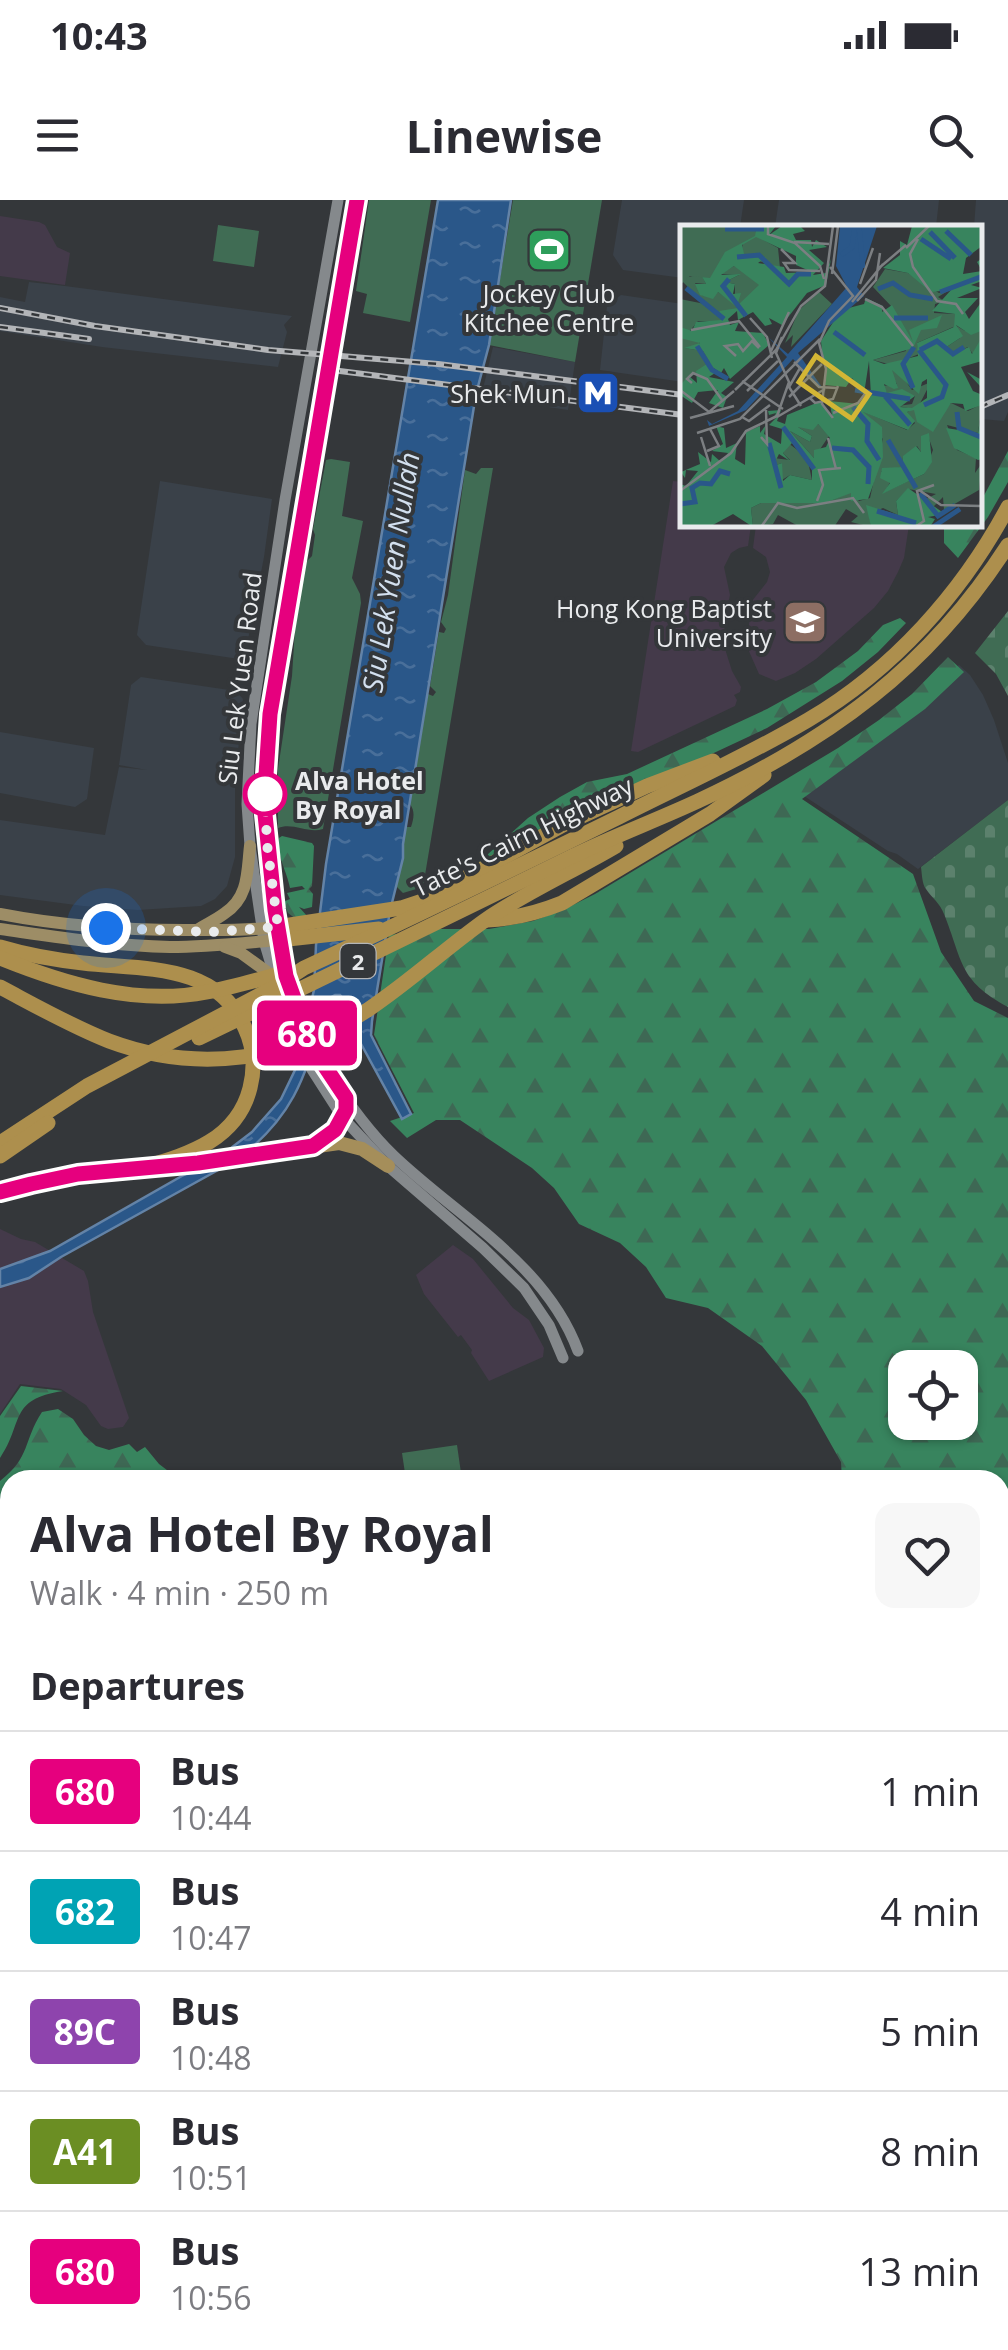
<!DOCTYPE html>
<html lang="en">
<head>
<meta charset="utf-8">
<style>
	:root { --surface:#fff; --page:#f7f7f7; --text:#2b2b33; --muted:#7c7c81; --line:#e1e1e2 }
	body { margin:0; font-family:"Open Sans",sans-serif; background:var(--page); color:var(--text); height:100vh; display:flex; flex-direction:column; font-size:38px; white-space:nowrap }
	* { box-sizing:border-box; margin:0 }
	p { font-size:32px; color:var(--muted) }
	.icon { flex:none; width:55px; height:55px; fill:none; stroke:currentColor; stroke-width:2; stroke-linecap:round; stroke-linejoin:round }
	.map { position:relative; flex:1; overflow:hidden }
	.drawer { position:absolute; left:0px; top:1270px; width:1010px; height:880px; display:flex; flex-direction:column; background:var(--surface); border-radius:30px 30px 0 0; box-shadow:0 2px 8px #0004 }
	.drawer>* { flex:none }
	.badge { padding:0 20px; border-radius:8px; font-size:35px; line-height:65px }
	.buttons { position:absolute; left:888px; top:1150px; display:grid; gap:20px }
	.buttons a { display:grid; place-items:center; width:90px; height:90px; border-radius:20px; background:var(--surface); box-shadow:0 2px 8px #0004; font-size:50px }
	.you { position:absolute; width:50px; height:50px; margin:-25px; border:8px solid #fff; border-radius:50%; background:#1a73e8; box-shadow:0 0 0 15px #1a73e833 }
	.map>.badge { position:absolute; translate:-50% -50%; box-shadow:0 0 0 5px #fff }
	h2 { padding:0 30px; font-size:38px; line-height:90px }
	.round { display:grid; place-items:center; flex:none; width:105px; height:105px; border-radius:20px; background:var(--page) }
	.headline { display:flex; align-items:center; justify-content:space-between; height:170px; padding:0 30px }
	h1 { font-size:48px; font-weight:700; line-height:75px }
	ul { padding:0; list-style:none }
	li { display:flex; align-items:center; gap:30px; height:120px; padding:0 30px; border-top:2px solid var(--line) }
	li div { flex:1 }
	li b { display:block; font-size:38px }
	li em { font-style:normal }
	li .badge { min-width:110px; font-weight:700; text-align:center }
	.status { display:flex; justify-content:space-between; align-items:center; height:70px; padding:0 50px; background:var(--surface); direction:ltr }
	.status svg { height:28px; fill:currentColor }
	header { display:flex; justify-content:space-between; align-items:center; height:130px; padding:0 30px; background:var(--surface); font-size:45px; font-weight:700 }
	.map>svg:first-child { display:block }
	.built { fill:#3a4149 }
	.education { fill:#443a4a }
	.forest { fill:url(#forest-firs); fill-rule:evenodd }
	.cemetery { fill:url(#cemetery-stones) }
	.park { fill:#406c54 }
	.water { fill:url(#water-ripples); stroke:#6383a7; stroke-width:2.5 }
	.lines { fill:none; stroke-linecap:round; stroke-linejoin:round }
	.stream { stroke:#6383a7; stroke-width:2.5 }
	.secondary { stroke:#85898c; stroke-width:11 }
	.primary { stroke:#9d8d66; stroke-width:12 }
	.trunk { stroke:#a58e5a; stroke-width:14 }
	.motorway { stroke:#ad8f4d; stroke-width:15 }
	.rail-casing { stroke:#b3b5b8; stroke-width:6 }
	.rail { stroke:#34373a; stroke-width:2.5; stroke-dasharray:8; stroke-linecap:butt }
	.line-casing { stroke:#fff; stroke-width:22 }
	.line { stroke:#e6007e; stroke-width:15 }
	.walk { stroke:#e9ebed; stroke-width:10; stroke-dasharray:0 18 }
	.stop-dot { fill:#fff; stroke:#e6007e; stroke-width:5 }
	.labels { text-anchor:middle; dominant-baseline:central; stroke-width:8; stroke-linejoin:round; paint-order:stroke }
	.shield { fill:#34373a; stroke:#b3b5b7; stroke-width:2.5 }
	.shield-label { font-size:22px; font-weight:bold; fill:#e9ebed }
	.poi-label { font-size:25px; fill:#e9ebed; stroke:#34373a; text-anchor:end }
	.street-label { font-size:25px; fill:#e9ebed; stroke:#34373a }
	.stop-label { font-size:25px; font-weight:bold; fill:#e9ebed; stroke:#34373a; text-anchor:start }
	.water-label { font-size:28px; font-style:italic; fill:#d3e0ef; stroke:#34373a }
	.inset-river { fill:none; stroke:#2a5789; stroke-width:5 }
	.inset-road { fill:none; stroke:#7c7f82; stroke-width:2.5 }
	.view { fill:#d3b635; fill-opacity:0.15; stroke:#d3b635; stroke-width:5 }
	.inset-edge { fill:none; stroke:#e9ebed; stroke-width:5 }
</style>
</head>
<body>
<div class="status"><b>10:43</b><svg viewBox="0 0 49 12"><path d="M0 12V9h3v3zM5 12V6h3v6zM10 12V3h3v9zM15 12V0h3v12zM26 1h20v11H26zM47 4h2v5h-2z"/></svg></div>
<header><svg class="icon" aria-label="menu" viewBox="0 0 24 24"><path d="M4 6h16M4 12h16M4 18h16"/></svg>Linewise<svg class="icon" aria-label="search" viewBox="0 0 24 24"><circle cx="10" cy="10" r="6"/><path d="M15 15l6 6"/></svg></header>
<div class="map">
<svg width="1008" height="2150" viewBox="0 0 1008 2150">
	<defs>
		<pattern id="forest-firs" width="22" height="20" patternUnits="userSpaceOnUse" patternTransform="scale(2.5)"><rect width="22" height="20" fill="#38845e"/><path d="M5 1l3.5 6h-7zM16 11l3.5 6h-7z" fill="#3e6854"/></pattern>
		<pattern id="cemetery-stones" width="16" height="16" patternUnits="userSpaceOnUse" patternTransform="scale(2.5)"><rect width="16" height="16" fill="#406c54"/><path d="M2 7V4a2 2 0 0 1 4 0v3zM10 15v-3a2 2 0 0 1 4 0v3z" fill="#5c816d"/></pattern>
		<pattern id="water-ripples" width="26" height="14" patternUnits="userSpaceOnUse" patternTransform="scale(2.5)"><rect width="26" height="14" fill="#2a5789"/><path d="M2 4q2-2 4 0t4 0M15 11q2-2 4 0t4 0" fill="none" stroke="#496f9a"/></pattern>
	</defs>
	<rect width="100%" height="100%" fill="#34373a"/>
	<g class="built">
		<path d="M622,0H744L740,27L683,28V78L623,70L613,55Z"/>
		<path d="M779,0H939L936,27H775Z"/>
		<path d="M976,0H1008V212L1004,221L981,219L980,28L974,27Z"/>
		<path d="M29,82L65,86L292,116L284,125L287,132L278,167L102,147L0,131V97L25,102Z"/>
		<path d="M621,95L683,104V182L600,170L607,106Z"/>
		<path d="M493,147L575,162L568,210L481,197Z"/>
		<path d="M160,281L272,299L264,357L245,455L239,459L146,445L137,435Z"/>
		<path d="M959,465L970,475L983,495L994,520L1008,563V600L918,669L897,654L888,651L801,594L916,497Z"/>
		<path d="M141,477L236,491L243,499L235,583V657L227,686L215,699L201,706L138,710L83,706L0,695V620L105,635L119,567L147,570L119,565L131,485Z"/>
		<path d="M0,532L94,548L87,599L75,607L0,593Z"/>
	</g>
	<g class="education">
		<path d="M0,16L39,22L45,25L57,47L70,53L65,85L0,76Z"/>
		<path d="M673,281L683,282V325H751L748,346L739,348L731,353L724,367L730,395L724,423L726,452L732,471L741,487L740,492L734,495L737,500L735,506L638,552L631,551Z"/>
		<path d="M756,325H909L904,358L898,372L888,391L874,408L816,459L795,473L776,481L759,474L748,449V432L752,401L767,382L770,372L766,357L753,348Z"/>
		<path d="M0,1029L21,1039L35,1042L84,1071L88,1081L93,1112L129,1218L123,1227L108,1229L101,1226L86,1205L61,1189L20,1184L0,1214Z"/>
		<path d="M453,1045L473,1059L513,1108L529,1120L544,1148L543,1157L489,1181L471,1153L472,1150L461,1135L458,1137L424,1094L416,1075Z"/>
	</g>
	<g class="forest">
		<path d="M1008,251V282L988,317L958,358L944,343V325H980L981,301Z"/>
		<path d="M900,418L906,423L878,452L842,481L767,528L477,664L528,618L560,597L587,582L627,574L767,509L816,482L858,451L883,425Z"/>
		<path d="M948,457L964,472L925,509L802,599L913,674L941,752L974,801L1008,818V1383L1000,1387V1280H842L841,1262L806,1200L762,1146L708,1108L666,1098L646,1067L620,1043L579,1024L554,988L532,968L460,920H436L407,938L390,921L414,913L374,835L389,735L435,729H489L533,721L563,710L595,694L838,548L879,520L912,494ZM905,1168H960V1222H905Z"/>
		<path d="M282,636L312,643L314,646L312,686L309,689L313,694L312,707L304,709L299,707L307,716L296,719L288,713L283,702L290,699L287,693L305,689L302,686L290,688C287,671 276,655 279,638Z"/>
		<path d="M21,1186L63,1191C8,1199 24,1223 0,1258V1216Z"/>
		<path d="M58,1209L73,1219L84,1235L96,1246L109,1250L129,1244L137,1252L145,1247L159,1264L180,1280H10V1476L5,1477V1489L0,1493V1281C31,1257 23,1241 42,1212Z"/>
		<path d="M1008,1625V1921L1000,1929V1636Z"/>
		<path d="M0,1725L3,1730L10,1727V2140H705L733,2150H0Z"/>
	</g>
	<g class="cemetery">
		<path d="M1008,411V496L996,474L975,453Z"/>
		<path d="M1008,600V807C958,780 963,761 944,714C940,703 932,698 926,689C922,684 922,674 921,667Z"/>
	</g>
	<g class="park">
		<path d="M369,0H431L410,122L363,113L367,94L356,91Z"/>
		<path d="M513,0H602L575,162L489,145Z"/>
		<path d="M218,25L259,31L254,67L213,61Z"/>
		<path d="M331,259L350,262L342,316L363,321L352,378L360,394L361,403L323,629C308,634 293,622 278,628V569L292,476L295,429L306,362L312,356L315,335L313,329L326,260Z"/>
		<path d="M481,268H493L423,687L403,693L396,686L406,627H411C414,618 415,611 410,604L428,494L433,496L436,492L430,486L438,437L439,432L444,433L446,429L441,422L448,395L465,270L476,274Z"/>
		<path d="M457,1245L462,1280H406L402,1253Z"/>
	</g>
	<path class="water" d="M438,0H511L489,145L476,194L403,644V658L390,711L372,821L371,835L411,914L402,919L360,842L346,802L340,795H335L328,799C306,870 300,911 238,959L61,1057L29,1078L0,1087V1069L50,1051L231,948L252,932L281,899L295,870L314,790L316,745L326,664Z"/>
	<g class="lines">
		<g class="stream">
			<path d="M1000,1924L1008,1929"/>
			<path d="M828,2140L836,2150"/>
			<path d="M228,2150L229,2140"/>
		</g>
		<g class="secondary">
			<path d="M338,0L285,300L251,524L247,604L250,646L264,741L286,815L311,868L343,918L388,966L483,1048L524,1088L549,1125L563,1158"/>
			<path d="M357,0C338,117 316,233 298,350C284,434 265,519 264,604C264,639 271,675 275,709C282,766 297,824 329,873C348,903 368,931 394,956C458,1017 546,1064 578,1151"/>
		</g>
		<g class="primary">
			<path d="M0,714C62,726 122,730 185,730C216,730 246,731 277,727"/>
			<path d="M0,729C57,737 113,746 170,747C207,747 243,743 279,740"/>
			<path d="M197,730C206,724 216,720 225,713C249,697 247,672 250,646"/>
			<path d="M225,747L241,753L273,776"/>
		</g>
		<g class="trunk">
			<path d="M315,945C332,933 348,921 346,899"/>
			<path d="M0,992L31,984L78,975L198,963L339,943L362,949L388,966"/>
		</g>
		<g class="motorway">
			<path d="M487,720C514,719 537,713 562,703L710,614L764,575"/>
			<path d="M277,727L401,708L425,700L563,625L647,586L713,561"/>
			<path d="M279,740L379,729"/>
			<path d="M0,747C27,755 55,760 83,763C142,770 217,762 245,828C254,847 255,868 250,888C237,939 190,954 145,967"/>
			<path d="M0,758C64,784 137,806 207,792C235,787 263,778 291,771"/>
			<path d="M0,787C36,806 71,826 109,841C197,874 291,861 369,809C409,782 445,749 484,721C526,692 572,672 616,646"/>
			<path d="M199,838C324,778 448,717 573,656C614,636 657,620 698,601C829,540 929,468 1008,345"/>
			<path d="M0,943L87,886L275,787L304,768C410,719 515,668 619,617C682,585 747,556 808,520C893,470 962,393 1008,307"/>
			<path d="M0,956L48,923"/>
		</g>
		<defs>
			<g id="rail">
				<path d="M0,108L95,126L268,150L438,164L683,195"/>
				<path d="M0,127L89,139"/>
				<path d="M332,170L683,215"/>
				<path d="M980,207L1008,195"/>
			</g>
		</defs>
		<use href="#rail" class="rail-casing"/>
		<use href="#rail" class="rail"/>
	</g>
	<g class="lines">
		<defs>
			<path id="line" d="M0,992L31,984L78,974L198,963L313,946L335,930L346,910V898L322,862L303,823L286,776L275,710L264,605L270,514L357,0"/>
		</defs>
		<use href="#line" class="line-casing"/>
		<use href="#line" class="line"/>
		<path class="walk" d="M106,728L212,732L278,727L267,644L265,594"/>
	</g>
	<defs>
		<symbol id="stadium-square" viewBox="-11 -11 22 22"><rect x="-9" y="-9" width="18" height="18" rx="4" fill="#2e9e5b" stroke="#34373a"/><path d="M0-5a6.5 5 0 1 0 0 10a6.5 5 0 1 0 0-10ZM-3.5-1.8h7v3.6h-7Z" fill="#fff"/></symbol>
		<symbol id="metro-square" viewBox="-11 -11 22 22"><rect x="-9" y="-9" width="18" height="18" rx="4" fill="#1a4fb4" stroke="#34373a"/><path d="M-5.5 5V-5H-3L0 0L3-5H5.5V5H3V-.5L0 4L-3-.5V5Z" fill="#fff"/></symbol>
		<symbol id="university-square" viewBox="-11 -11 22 22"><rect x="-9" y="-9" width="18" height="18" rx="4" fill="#8d6e63" stroke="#34373a"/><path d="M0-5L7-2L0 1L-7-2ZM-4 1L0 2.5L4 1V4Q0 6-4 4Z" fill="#fff"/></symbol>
	</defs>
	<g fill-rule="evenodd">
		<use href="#stadium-square" x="524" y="25" width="50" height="50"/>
		<use href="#metro-square" x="573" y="168" width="50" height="50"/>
		<use href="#university-square" x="780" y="397" width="50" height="50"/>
	</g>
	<circle class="stop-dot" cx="265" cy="594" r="20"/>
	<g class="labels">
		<rect class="shield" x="340.5" y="744" width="35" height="34" rx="8"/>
		<g class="shield-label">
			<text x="358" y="761">2</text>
		</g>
		<g class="poi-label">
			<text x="549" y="93" text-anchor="middle">Jockey Club<tspan x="549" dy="29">Kitchee Centre</tspan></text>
			<text x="566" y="193">Shek Mun</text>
			<text x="772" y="408">Hong Kong Baptist<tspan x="772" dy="29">University</tspan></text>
		</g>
		<g class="street-label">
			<text transform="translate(239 478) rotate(-83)">Siu Lek Yuen Road</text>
			<text transform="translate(522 636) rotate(-26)">Tate's Cairn Highway</text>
		</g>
		<g class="stop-label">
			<text x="295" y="580">Alva Hotel<tspan x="295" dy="29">By Royal</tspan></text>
		</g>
		<g class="water-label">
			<text transform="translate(390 372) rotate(-81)">Siu Lek Yuen Nullah</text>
		</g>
	</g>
	<g transform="translate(680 25)">
		<rect width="302" height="302" fill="#34373a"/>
		<path d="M76,11L98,23L100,43L61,30L63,17ZM54,41L74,45L71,53L80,60L58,86H39L42,96H18L9,107L0,102V74L25,79L0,54L21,49L26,59L15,58L23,71L38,67L55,79V59L45,57L59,50L41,49ZM205,44L228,48L259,68L271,64L258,72L264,76L255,79L254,88L275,89V100L285,106L302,101L300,131L296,123L293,129L288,122L274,128L265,123L280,113L273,102L237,118L239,129L212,140L193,135L226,126L212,82L193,62ZM11,112L19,115V123H5L23,126L31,137L0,160V113ZM215,142L232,165L251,157L236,186L238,196L250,204L271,178L288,186L302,179L298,208L267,200L277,225L296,233L295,248L302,238L299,265L264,285L263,272L252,283L246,274L256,269L228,264L216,276L218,290L203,283L189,289L191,302L171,297L178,291L166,284L154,302H120L98,290L93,299L73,302L71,283L81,278H145L171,267L179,276L190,273L203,214L182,186L227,205L235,198L226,188L233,184L218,181L232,179L235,171L207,168L203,161L217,159L209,147ZM248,211L253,225L244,249L205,267L210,257L201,246L222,242L223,232L237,221L241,227ZM138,199L149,211L134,233L110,206L130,217L132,211L118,202ZM108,218L127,232L132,255L110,250L102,255V238L93,241V233L110,235L103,228Z" fill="#406c54" fill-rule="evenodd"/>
		<path d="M0,1H96L89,10L102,1H120L125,6L113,9L116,15H131L132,22L136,15L147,22L129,25L144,38L133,50L146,48L151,34L146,60L127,68L102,100L89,93L92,99L85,101L73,87L58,95L57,86L48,94L50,100L59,97L55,106L83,108L89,120L50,154L44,143L41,148L29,140L35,148L29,152L54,157L41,168L47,172L43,183L29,178L38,165L18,167L12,178L0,170V160L9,151L17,158L16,146L30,137L23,126L4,123L20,118L0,113V102L12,106L16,97L41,95L39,86L58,83L38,67L33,74L20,70L15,59H26L21,50L0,47ZM76,12L116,31V40L132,47L106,48L104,42L78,38L86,32L65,33L62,20ZM54,41L79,60L57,81L61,68L53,69L55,59L45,57L61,49L41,50ZM232,1H302V21L286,33L283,49L302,46L297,37L302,33V56L291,60L302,63L277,73H298L285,87L289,94L302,76L301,106L291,110L276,100L283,111L265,123L274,128L289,122L292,129L302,112V136L281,142L293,166L300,169V161L287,147L302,155V180L285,186L283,179L271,178L253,207L237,197L234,185L227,187L235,196L228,205L183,187L202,202L203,232L188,274L171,276V268L145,278H81L71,283L73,302L53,289L31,301L0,302V268L15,254L8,260L0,264V259L6,261L18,246L6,245L5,253L1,247L20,239L18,227L31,237L32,229L41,237L48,228L32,226L43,219L36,201L44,203L46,223L57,218L55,234L65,240L66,207L80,201V208L86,200L84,209L101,219L102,204L89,200L97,192L93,194L96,188L89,190L88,186L101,185L97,196L105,199L107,190L141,176L153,194L149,176L179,179L191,171L189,136L184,169L172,153L166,162L144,160L146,141L157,145L143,139L141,116L161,85L184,79L186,73L203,81L202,87L212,80L233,117L229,105L262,90L257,103L241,105L233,123L193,135L204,139L238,131L237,118L274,102L275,89L252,86L271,65L251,67L228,48L203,43L220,30V16L227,20ZM212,145L239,169L242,157L247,154V173L232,183L220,182L235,171L222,164L207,168L204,159L214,164L218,163ZM138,199L150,213L146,222L134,225V233L110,206L130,217L132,211L118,202L133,205ZM112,218L132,241V255L110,250L103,256L102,238L93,241L99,229L110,236L103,228ZM302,185V234L298,235L274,223L266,203L298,208ZM249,208L252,237L244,249L202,269L210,258L200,253L202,243L222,242L223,231L236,221L241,227V211ZM228,263L265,289L248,292L255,294L250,302H191L186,280L218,290L216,276Z" fill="#38845e" fill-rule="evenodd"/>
		<path d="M0,1H77L75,11L45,27L30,53L10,51L0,60ZM139,67L152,79L111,122L113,110L105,118L119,85Z" fill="#406c54"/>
		<path d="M160,1H197L177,62L184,71L118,128L146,168L113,134L66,185L29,201L27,195L32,199L58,186L107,132L89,113L108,129L167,62L156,41Z" fill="#2a5789"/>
		<path class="inset-river" d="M179,1L183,43M45,4H84M266,6L291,30M250,7L275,33M241,14L271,34M161,30L172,22L175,1M57,32L79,30L109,59L118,49H131M49,54L43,61L66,91M6,63L44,94M198,64L213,58L230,70L253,74M260,67L303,51M214,93H248M154,107L185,130M17,121L32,145L48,154M239,125L266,160L262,172L244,180M240,125L257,116L273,129L284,122M233,163L223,139L234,122M175,165L230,174M205,171L230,200M173,182L188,199L187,216L199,235M277,187L279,203L303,213M103,202L134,244M208,215L236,263M89,218L101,263M152,223L173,225L189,242L188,259M240,268L258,291L275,280M0,279L15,277L12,263L20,258L31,259L40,246L50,249M197,286L236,298M253,302L280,284"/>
		<path class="inset-road" d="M88,1V9L115,18L140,41L144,54M238,14L230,29L233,42L257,76L276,79L283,89M114,17L149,19M226,23L249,1M101,24L115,38H104L109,45L140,46M150,42L173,71L149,96L139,118L146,144L142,179L153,193M199,43L226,20M152,49L158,1M180,59L193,23M185,74L202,82L233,121M177,76L196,55L200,28M172,77L203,39M70,93L87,112L92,133M11,105L59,96L80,122M91,126L109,87M56,131L45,121L58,119L63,126L72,116L79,123M114,137L139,162L157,163M120,143L109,162L121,181M62,156L103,184M12,158L7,154L13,148L27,154L42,175M0,165L29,187L54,166M55,165L96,125L121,81L145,61L153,1M67,166L98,136M109,172L142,139M130,173L135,178L153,174L158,161M153,188L178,178L187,166M62,192L69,196L90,180M97,192L145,164M10,193L54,181M17,208L60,194L140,114M21,212L30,241M81,212L87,219L86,185M148,213L156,244M27,226L39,221L30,204M239,265L261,280L301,281M0,266L51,228L66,206L97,191L109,157L96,128L102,112M137,276L143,260L139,245L161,243M81,302L98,278L117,283L173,273L184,288M235,302L244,296L237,266L254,260"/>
		<path class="view" d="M136,131L189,169L172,194L119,157Z"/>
		<rect width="302" height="302" class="inset-edge"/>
	</g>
</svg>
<div class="buttons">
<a><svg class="icon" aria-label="locate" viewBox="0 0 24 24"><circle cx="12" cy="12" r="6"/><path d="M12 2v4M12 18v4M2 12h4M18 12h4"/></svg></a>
</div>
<div class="you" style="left:106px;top:728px"></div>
<b class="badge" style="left:307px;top:833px;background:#e6007e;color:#fff">680</b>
<section class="drawer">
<div class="headline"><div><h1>Alva Hotel By Royal</h1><p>Walk · 4 min · 250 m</p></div><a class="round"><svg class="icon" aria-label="heart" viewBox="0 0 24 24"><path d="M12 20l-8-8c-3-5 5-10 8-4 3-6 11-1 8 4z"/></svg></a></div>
<h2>Departures</h2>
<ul>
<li><span class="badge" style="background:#e6007e;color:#fff">680</span><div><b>Bus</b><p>10:44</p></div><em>1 min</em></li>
<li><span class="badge" style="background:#00a3b4;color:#fff">682</span><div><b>Bus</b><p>10:47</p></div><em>4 min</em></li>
<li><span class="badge" style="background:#8e44ad;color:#fff">89C</span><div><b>Bus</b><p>10:48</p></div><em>5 min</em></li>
<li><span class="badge" style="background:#6b8e23;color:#fff">A41</span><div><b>Bus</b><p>10:51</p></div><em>8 min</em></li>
<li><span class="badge" style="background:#e6007e;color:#fff">680</span><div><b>Bus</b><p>10:56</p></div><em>13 min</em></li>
</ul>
</section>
</div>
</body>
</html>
